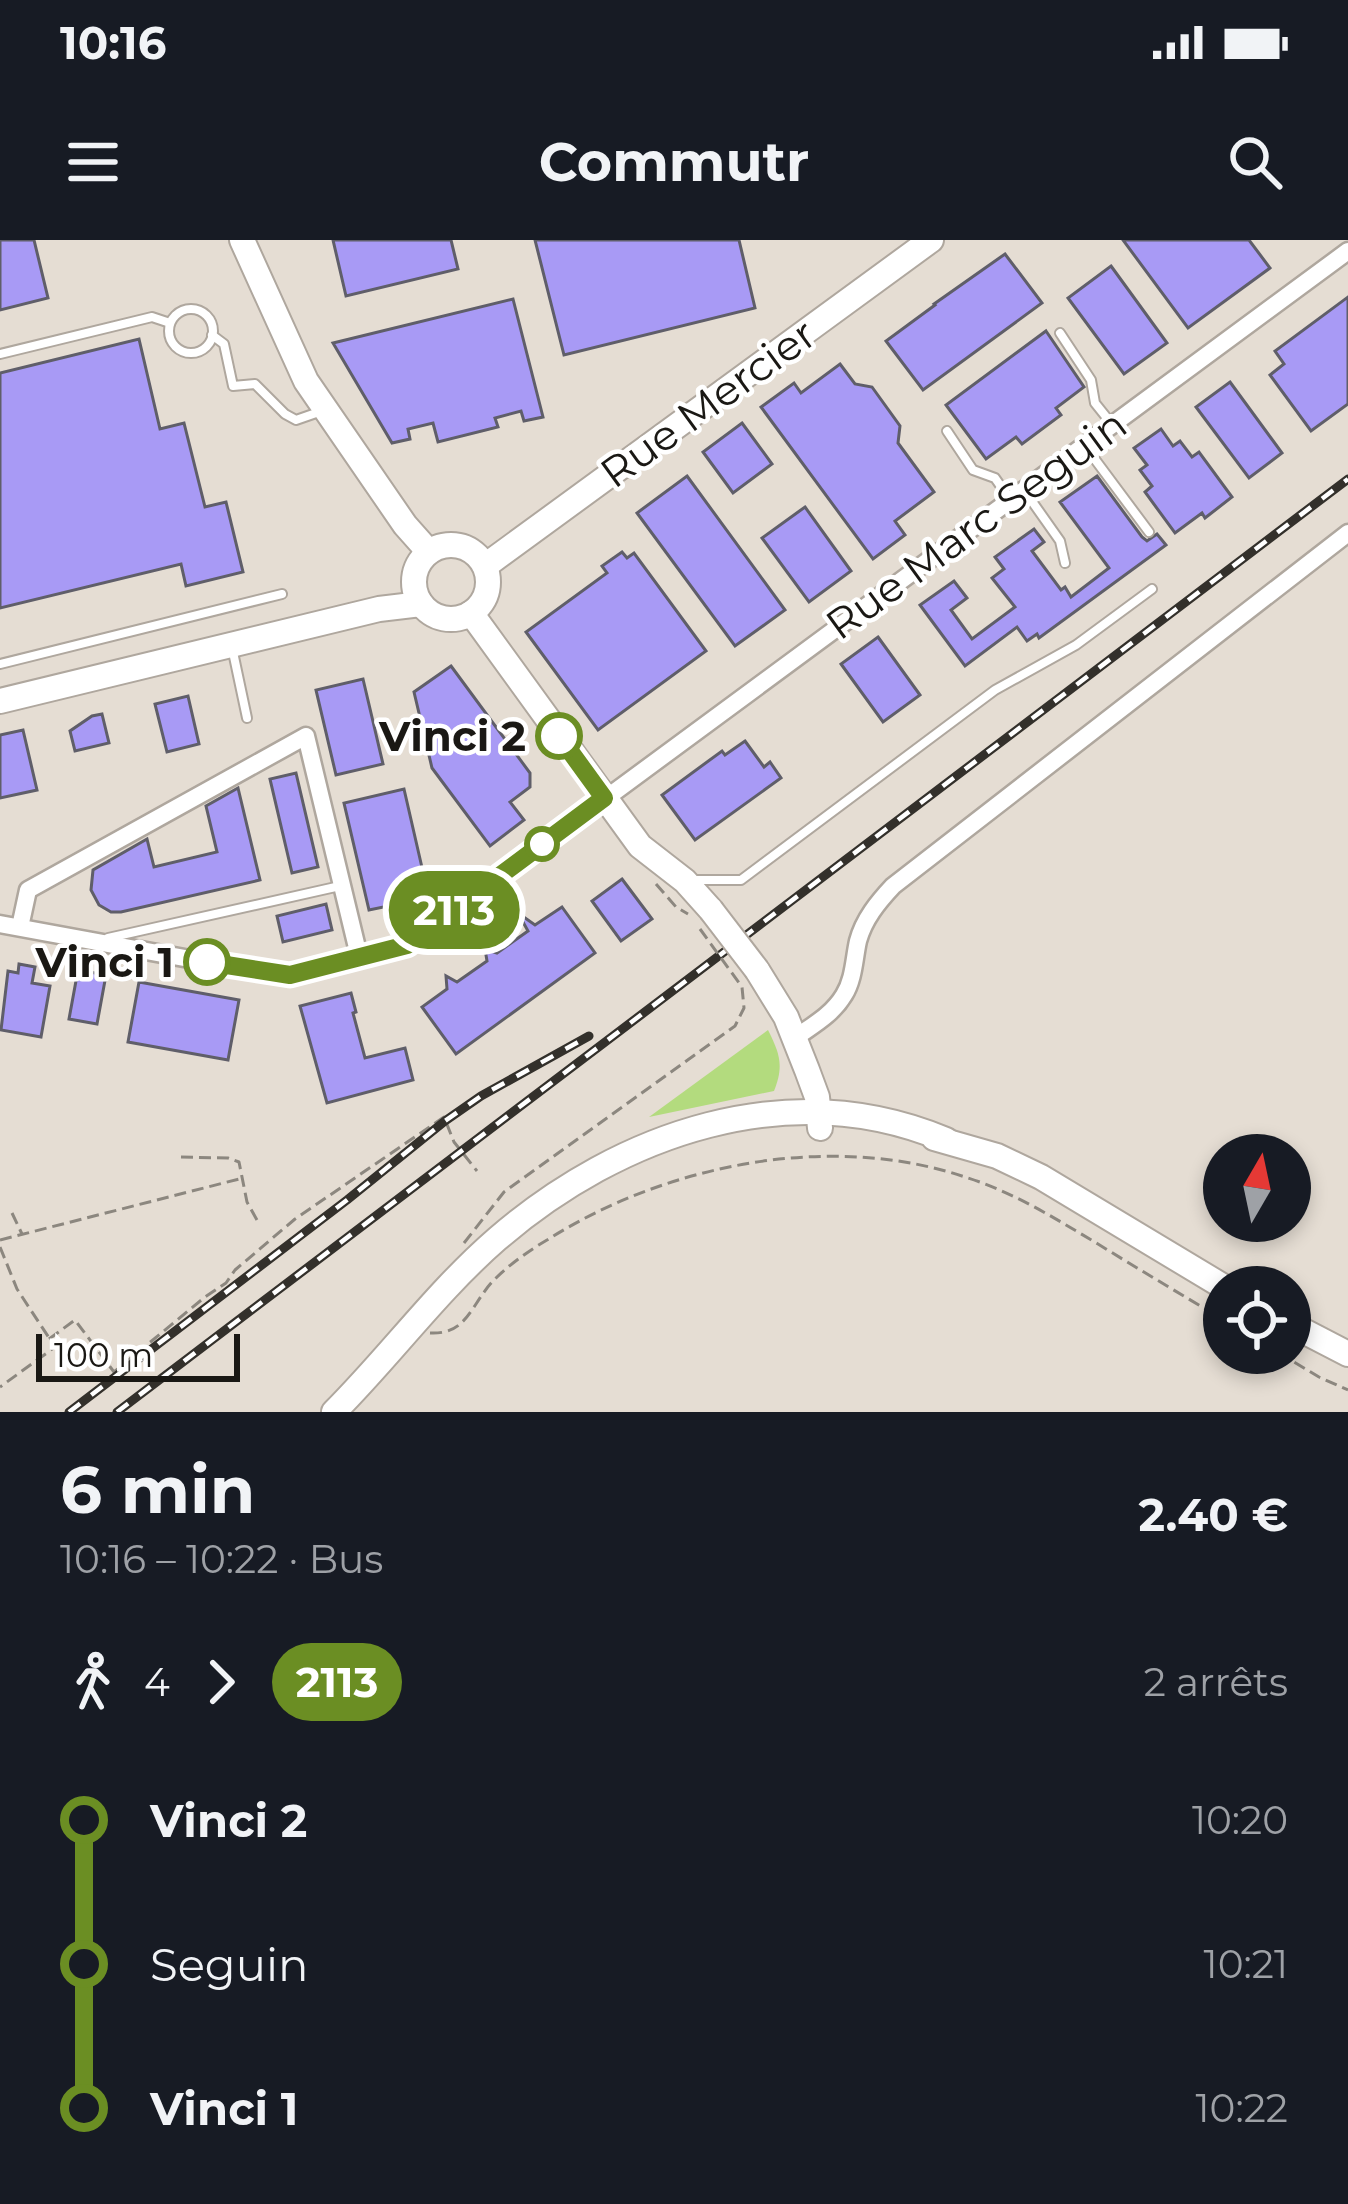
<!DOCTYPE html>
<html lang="fr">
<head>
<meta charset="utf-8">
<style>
	:root { --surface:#171b24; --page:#242831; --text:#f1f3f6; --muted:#9ea1a6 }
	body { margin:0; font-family:Montserrat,sans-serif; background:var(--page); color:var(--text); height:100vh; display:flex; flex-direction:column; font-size:45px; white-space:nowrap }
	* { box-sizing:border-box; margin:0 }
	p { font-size:39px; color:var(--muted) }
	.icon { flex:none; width:66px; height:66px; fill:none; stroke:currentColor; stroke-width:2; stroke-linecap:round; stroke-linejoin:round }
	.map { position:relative; height:1172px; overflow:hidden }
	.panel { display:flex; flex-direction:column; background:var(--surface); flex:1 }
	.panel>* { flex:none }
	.badge { padding:0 24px; border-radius:39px; font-size:42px; line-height:78px }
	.needle { width:78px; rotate:9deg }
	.fabs { position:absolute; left:1203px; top:894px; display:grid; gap:24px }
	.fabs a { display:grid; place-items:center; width:108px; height:108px; border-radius:50%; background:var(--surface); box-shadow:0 6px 18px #0003; font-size:60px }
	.scale { position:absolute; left:36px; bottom:30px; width:204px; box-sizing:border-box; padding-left:12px; border:6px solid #1a1814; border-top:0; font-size:33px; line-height:42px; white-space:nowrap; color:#1a1814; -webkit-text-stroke:9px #fff; paint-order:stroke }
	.map>.badge { position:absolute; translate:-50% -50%; box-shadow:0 0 0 6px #fff }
	.legs { display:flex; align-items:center; gap:18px; height:132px; padding:0 60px; font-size:39px }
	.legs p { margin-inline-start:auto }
	.head { display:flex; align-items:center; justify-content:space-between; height:204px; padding:0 60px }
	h1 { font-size:66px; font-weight:700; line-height:90px }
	ul { padding:0 60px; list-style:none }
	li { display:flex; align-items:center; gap:42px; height:144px; font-size:45px }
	li i { display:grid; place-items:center; width:18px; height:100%; margin:0 15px; background:currentColor }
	li i::after { content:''; width:30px; height:30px; margin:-15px; border:9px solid; border-radius:50%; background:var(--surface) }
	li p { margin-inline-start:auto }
	li:first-child i { background:linear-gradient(#0000 50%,currentColor 0) }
	li:last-child i { background:linear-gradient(currentColor 50%,#0000 0) }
	.status { display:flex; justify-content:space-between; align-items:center; height:84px; padding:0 60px; background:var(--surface); direction:ltr }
	.status svg { height:33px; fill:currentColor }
	header { display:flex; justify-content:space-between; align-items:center; height:156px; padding:0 60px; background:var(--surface); font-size:54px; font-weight:700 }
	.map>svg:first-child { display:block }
	.green { fill:#b3db7e }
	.building { fill:#a89af5; stroke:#5f5e69; stroke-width:3 }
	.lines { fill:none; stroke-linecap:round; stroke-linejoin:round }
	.lane-casing { stroke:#afa79e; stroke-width:12 }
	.street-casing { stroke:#afa79e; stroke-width:21 }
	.secondary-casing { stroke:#afa79e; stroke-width:28 }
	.path { stroke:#8c877f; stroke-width:3; stroke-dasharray:12 6; stroke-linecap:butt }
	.lane { stroke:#fff; stroke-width:8 }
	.street { stroke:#fff; stroke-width:16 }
	.secondary { stroke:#fff; stroke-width:24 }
	.rail-casing { stroke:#33302b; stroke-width:9 }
	.rail { stroke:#fff; stroke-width:4.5; stroke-dasharray:14; stroke-linecap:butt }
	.secondary-bridge-casing { stroke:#afa79e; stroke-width:28; stroke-linecap:butt }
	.path-bridge { stroke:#8c877f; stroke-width:3; stroke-dasharray:12 6; stroke-linecap:butt }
	.secondary-bridge { stroke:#fff; stroke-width:24 }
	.line-1-casing { stroke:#fff; stroke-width:27 }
	.line-1 { stroke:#6b8e23; stroke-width:18 }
	.stop-1-dot { fill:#fff; stroke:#6b8e23; stroke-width:6 }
	.labels { text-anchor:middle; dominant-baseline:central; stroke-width:9; stroke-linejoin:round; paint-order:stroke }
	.street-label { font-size:42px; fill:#1a1814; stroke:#fff }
	.stop-label { font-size:42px; font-weight:bold; fill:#1a1814; stroke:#fff; text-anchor:end }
</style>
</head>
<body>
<div class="status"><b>10:16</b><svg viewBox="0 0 49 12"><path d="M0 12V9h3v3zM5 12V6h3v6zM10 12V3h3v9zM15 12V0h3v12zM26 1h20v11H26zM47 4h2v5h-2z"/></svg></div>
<header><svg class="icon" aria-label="menu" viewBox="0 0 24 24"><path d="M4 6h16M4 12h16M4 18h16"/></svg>Commutr<svg class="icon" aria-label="search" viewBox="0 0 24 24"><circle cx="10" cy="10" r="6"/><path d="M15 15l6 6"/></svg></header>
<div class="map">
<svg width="1348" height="1172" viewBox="0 0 1348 1172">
	<rect width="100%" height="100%" fill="#e5ddd3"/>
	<path class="green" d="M768,790C780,814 784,826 774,851L649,877Z"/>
	<g class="building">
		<path d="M0,0H34L48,58L0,70Z"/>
		<path d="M333,0H451L458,29L346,56Z"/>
		<path d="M535,0H739L755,68L564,115Z"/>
		<path d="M1123,0H1249L1270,28L1188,88Z"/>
		<path d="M1005,14L1042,63L923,150L886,101L935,65L934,64Z"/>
		<path d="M1111,26L1167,103L1124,134L1068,58Z"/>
		<path d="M1348,57V164L1311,191L1270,135L1284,124L1275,111Z"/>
		<path d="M513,59L543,177L524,181L521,171L495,178L498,187L438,202L433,183L408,189L410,199L392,203L333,103Z"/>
		<path d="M1046,91L1084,147L1056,168L1061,175L1022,204L1016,197L986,219L946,165Z"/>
		<path d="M139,99L160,189L184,183L205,267L226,262L243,332L186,346L181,324L0,368V133Z"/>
		<path d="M840,124L855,144L872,147L900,186L898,203L934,252L895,281L905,295L873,319L761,167L794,143L801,153Z"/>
		<path d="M1230,142L1282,213L1249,238L1196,167Z"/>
		<path d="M742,183L772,224L733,253L703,212Z"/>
		<path d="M1161,189L1173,206L1180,201L1192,217L1199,212L1232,257L1205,278L1202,273L1175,293L1145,252L1152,246L1140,230L1147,225L1134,208Z"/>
		<path d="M687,236L785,370L735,406L637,273Z"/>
		<path d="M1097,236L1142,297L1147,301L1157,294L1166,305L1039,398L1037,394L1027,401L1017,387L965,426L920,365L954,341L967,358L951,370L972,399L1015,367L992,338L1004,329L995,317L1034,289L1044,302L1032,311L1061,350L1065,347L1071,357L1109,328L1060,262Z"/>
		<path d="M805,267L851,331L809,362L762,298Z"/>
		<path d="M622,312L627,318L634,313L706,411L598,490L526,392L607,333L602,326Z"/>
		<path d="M878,397L920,455L883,482L841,424Z"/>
		<path d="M451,426L530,533V547L510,562L524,580L490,606L432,528L414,452Z"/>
		<path d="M363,439L383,524L336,535L316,450Z"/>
		<path d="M188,456L199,504L167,512L155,464Z"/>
		<path d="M102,474L109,503L75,511L70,491L92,476Z"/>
		<path d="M23,490L37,550L0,558V495Z"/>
		<path d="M745,501L764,527L770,522L781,538L695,600L662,555L722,511L725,515Z"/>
		<path d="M296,533L318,627L292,633L270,539Z"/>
		<path d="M238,548L260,640L121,672H111L99,665L91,650L93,630L147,599L154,627L217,612L206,566Z"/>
		<path d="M404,549L426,645L413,661L369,670L344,563Z"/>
		<path d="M622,639L652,679L621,701L592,661Z"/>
		<path d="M326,664L332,690L283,702L277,676Z"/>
		<path d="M562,667L595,713L456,814L422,767L447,749L446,736L457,742L487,721L485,709L497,713L528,691L518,673L535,685Z"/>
		<path d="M19,724L35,727L32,743L50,746L41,797L1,790L8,731L18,733Z"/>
		<path d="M78,730L106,735L97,784L69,779Z"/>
		<path d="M139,742L239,760L228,820L128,802Z"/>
		<path d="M351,753L356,772L353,773L365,818L405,808L413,840L327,863L300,766Z"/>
	</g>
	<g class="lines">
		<defs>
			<g id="lane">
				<circle cx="191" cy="91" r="22"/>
				<path d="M1060,93L1091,140L1095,163L1111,183"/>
				<path d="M212,95L224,104L233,146L255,144L285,174L296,180L319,172"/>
				<path d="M0,114L152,77L170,83"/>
				<path d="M947,191L973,230L995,238L1009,258"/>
				<path d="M1085,206L1149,292"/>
				<path d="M1024,250L1060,301L1065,323"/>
				<path d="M233,412L247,478"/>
				<path d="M0,424L282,354"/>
				<path d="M696,640H741L995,450L1076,405L1152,349"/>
				<path d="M108,698L340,646"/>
			</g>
			<g id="street">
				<path d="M0,684L282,736L407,705L1348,11"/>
				<path d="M20,687L28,650L306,496L359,716"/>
				<path d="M795,798C813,785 832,775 844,755C854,739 854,719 858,701C864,679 878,662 893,646L1348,293"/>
			</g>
			<g id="secondary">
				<path d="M242,0L306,141L405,285L429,312"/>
				<circle cx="451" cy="342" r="37"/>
				<path d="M485,326L931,0"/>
				<path d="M471,373L640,606L685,641L711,670"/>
				<path d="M0,461L379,369L421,364"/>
				<path d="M757,730L786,777L807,830L817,857L820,888"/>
				<path d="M934,898L997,916L1041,937L1224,1047"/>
				<path d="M1290,1084L1348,1114"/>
				<path d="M334,1172C390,1116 437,1051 497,999C620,893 789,834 946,900"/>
			</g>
		</defs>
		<use href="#lane" class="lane-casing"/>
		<use href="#street" class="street-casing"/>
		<use href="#secondary" class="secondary-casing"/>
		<g class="path">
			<path d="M656,644L676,667L688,674"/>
			<path d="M181,917L228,918L239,922L247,962L257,980"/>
			<path d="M12,973L22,994"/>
			<path d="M0,1000L243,938"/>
			<path d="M464,1003L504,952L735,786L744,768L742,747"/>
			<path d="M0,1007L17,1049L55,1107L0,1147"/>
			<path d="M430,1093C469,1095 471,1062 496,1038C510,1024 530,1010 547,1000C667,924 832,891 968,938C1015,953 1056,979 1098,1004C1140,1030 1182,1055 1224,1080"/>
			<path d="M49,1099L75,1080L114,1132L205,1057L226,1043L235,1030L295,979L444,877L454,902L477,931"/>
			<path d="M1279,1113L1319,1137L1348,1150"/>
		</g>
		<use href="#lane" class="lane"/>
		<use href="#street" class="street"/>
		<use href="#secondary" class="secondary"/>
		<defs>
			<g id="rail">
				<path d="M69,1172L347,960L445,881L481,856L589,796"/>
				<path d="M117,1172L1348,239"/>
			</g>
		</defs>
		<use href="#rail" class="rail-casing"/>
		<use href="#rail" class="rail"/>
		<defs>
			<path id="secondary-bridge" d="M711,670L757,730"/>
		</defs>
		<use href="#secondary-bridge" class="secondary-bridge-casing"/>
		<path class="path-bridge" d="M700,689L742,747"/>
		<use href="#secondary-bridge" class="secondary-bridge"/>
	</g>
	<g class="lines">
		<defs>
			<path id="line-1" d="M207,722L290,735L407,705L604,558L559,496"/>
		</defs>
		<use href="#line-1" class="line-1-casing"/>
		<use href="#line-1" class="line-1"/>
	</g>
	<g class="stop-1-dot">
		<circle cx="559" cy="496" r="21"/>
		<circle cx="542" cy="604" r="15"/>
		<circle cx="207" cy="722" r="21"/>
	</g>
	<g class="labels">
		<g class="street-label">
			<text transform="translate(708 163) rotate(-36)">Rue Mercier</text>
			<text transform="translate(976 284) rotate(-36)">Rue Marc Seguin</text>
		</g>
		<g class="stop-label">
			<text x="526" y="496">Vinci 2</text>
			<text x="174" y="722">Vinci 1</text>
		</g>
	</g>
</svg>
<div class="fabs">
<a><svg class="needle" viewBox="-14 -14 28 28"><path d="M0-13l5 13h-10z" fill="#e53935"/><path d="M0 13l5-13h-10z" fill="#9ea1a6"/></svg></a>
<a><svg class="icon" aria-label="locate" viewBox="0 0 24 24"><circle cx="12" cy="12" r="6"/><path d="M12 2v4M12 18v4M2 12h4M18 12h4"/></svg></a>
</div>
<div class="scale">100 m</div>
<b class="badge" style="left:454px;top:670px;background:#6b8e23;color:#fff">2113</b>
</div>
<section class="panel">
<div class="head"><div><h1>6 min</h1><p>10:16 – 10:22 · Bus</p></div><b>2.40 €</b></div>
<div class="legs"><svg class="icon" aria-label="walk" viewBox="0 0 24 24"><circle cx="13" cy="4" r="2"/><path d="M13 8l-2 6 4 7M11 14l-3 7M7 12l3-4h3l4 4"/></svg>4<svg class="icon" aria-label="forward" viewBox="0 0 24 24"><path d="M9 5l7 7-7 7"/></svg><b class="badge" style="background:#6b8e23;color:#fff">2113</b><p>2 arrêts</p></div>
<ul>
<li><i style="color:#6b8e23"></i><b>Vinci 2</b><p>10:20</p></li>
<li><i style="color:#6b8e23"></i><span>Seguin</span><p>10:21</p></li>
<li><i style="color:#6b8e23"></i><b>Vinci 1</b><p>10:22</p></li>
</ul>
</section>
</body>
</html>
